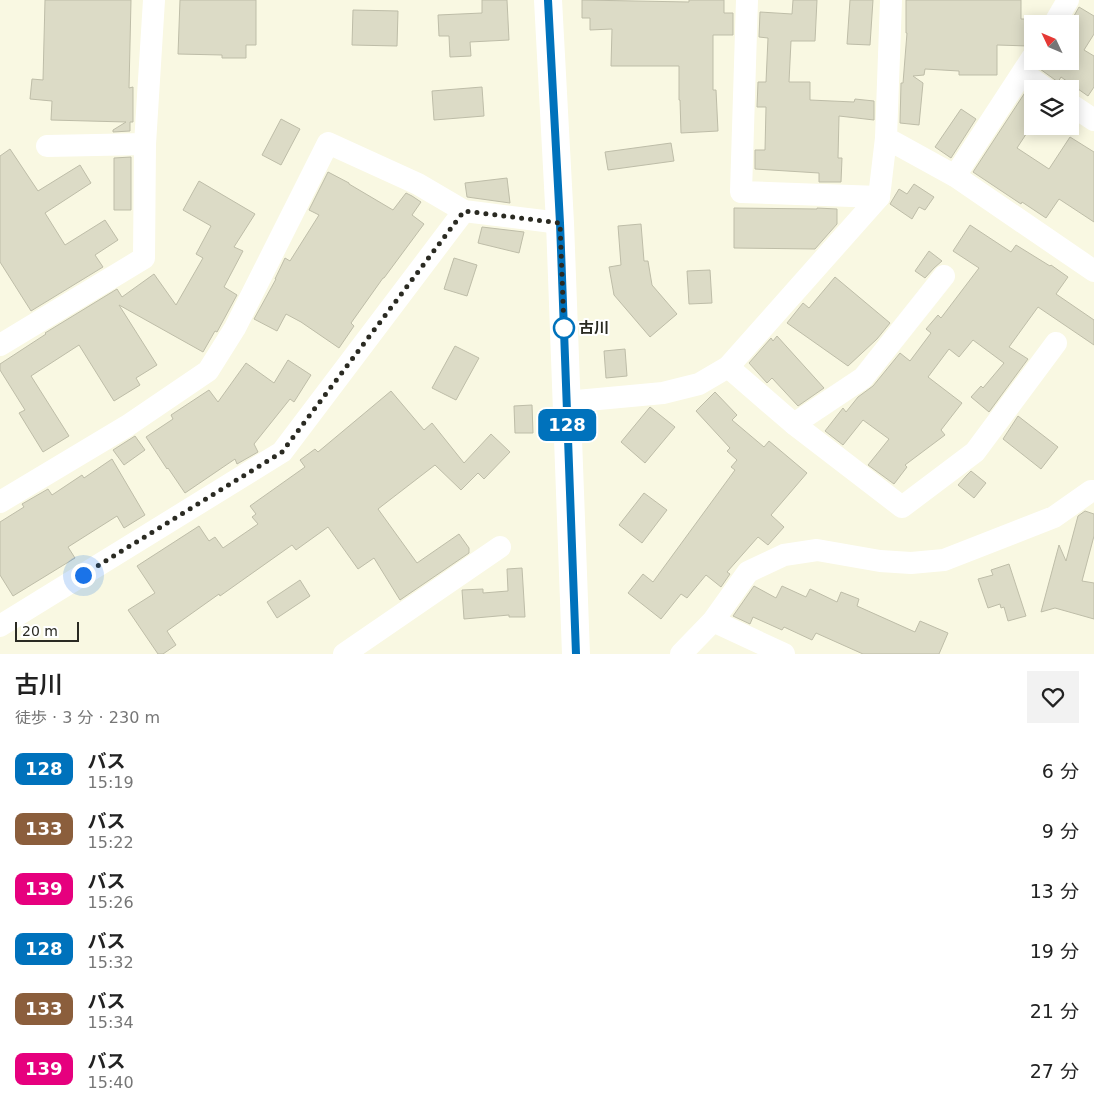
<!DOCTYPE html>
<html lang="ja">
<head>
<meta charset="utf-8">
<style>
	:root { --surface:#fff; --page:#f2f2f2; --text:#222; --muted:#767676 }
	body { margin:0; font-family:"DejaVu Sans","Noto Sans JP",sans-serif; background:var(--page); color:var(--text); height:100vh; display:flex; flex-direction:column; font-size:19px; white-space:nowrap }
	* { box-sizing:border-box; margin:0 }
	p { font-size:16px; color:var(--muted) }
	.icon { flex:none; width:28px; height:28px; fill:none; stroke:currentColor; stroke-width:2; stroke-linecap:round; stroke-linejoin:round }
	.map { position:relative; height:654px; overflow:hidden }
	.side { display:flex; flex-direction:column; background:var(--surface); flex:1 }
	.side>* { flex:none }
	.badge { padding:0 10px; border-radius:8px; font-size:18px; line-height:32px }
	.needle { width:32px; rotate:314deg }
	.buttons { position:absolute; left:1024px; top:15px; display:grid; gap:10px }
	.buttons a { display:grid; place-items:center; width:55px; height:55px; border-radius:0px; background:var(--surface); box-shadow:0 2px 12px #0003; font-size:25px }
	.scale { position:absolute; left:15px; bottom:12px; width:64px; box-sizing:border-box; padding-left:5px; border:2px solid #2a2a22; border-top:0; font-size:14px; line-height:18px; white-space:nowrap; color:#2a2a22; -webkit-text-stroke:4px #fff; paint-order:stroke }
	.you { position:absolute; width:25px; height:25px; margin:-12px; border:4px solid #fff; border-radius:50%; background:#1a73e8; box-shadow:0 0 0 8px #1a73e833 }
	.map>.badge { position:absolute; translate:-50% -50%; box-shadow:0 0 0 2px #fff }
	.round { display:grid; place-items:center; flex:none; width:52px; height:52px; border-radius:0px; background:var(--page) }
	.headline { display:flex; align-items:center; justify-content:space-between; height:85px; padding:0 15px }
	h1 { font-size:24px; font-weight:600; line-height:38px }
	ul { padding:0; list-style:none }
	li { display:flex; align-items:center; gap:15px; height:60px; padding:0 15px }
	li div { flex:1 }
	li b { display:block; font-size:19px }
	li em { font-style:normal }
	li .badge { min-width:55px; font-weight:700; text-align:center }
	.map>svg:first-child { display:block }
	.building { fill:#dcdbc6; stroke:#bebda8 }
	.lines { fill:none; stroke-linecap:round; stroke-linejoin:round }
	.minor { stroke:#fff; stroke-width:22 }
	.secondary { stroke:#fff; stroke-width:28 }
	.line-casing { stroke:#fff; stroke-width:11 }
	.line { stroke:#0072bc; stroke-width:8 }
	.walk { stroke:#2a2a22; stroke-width:5; stroke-dasharray:0 9 }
	.stop-dot { fill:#fff; stroke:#0072bc; stroke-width:2.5 }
	.labels { text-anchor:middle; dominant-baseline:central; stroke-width:4; stroke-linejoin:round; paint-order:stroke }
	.stop-label { font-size:15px; font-weight:bold; fill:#2a2a22; stroke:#fff; text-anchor:start }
</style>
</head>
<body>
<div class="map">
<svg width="1094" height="654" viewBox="0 0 1094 654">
	<rect width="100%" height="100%" fill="#f9f8e2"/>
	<g class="building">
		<path d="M45,0H131L129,88L133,87V122H130V131L113,132V130L126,122L51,120L52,101L30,99L32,79L43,80Z"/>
		<path d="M180,0H256V45H246V58H222V55L178,54Z"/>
		<path d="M482,0H507L509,40L470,42L471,56L450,57L449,36H439L438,15L482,13Z"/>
		<path d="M582,0L689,2V0H724V13H733V35H713V90H716L718,131L681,133L680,100H679V66H611L612,29L590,30V18H582Z"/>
		<path d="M793,0H817L815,41H791L789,82H810V100L854,102L855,99L874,101V120L839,116L838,158H842L841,182H819V173L755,169V150H765L766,107H757L758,82H766L768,38L759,37L760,12L792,14Z"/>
		<path d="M850,0H873L870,45L847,44Z"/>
		<path d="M906,0H1021V19H1029L1028,46L997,45V75H959V71L925,69L924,75L913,76L923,83L919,125L900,123L901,83H903L907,33H906Z"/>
		<path d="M1079,7L1094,16V34L1084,50L1094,56V87L1088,96L1061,77L1058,82L1040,69L1044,61H1070V23Z"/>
		<path d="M353,10L398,11L397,46L352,45Z"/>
		<path d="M482,87L484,116L434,120L432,91Z"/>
		<path d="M1026,91V103L1032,107V125L1017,148L1049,169L1070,137L1094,152V222L1059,199L1046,218L1022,202L1021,204L973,172Z"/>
		<path d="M961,109L976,119L951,158L935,147Z"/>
		<path d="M281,119L300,129L281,165L262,155Z"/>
		<path d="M671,143L674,161L608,170L605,152Z"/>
		<path d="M10,149L38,191L80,165L91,183L45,213L65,245L105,220L118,240L95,255L103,267L31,311L0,262V156Z"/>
		<path d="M131,157V210H114V158Z"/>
		<path d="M328,172L349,183V184L393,210L406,193L412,196L421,202L412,215L424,224L384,278H383L351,323L354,326L339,348L301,322L286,314L277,331L254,319L276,279H275L285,258L290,261L319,215L309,210Z"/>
		<path d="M507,178L510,203L467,197L465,183Z"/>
		<path d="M199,181L255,214L234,247L243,251L224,287L237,295L217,332L215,331L203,352L119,305L157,365L136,378L140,385L114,401L79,345L31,376L69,436L43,452L19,413L25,410L0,370V364L46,334L45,333L117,289L122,297L154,274L176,305L203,258L196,254L211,226L183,210Z"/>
		<path d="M914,184L934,197L925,210L919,207L912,219L890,204L899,189L907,194Z"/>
		<path d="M734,208L817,209V208L837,209V224L815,249L734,248Z"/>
		<path d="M641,224L644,261H648L652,285L677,314L650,337L614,295L609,267L621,265L618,226Z"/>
		<path d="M970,225L1011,252L1016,245L1050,266L1051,265L1068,277L1056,294L1094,320V345L1038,307L1009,347L1028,359L989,412L971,397L981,386L983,388L1004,363L973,340L959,357L949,349L928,377L962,403L941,430L945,435L905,465L907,467L894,484L868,465L889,439L863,420L843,445L825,431L843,408L846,412L858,397L873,386L900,353L910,361L931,333L926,329L938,315L941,318L979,268L953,251Z"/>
		<path d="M482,227L524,232L519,253L478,243Z"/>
		<path d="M929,251L942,261L934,268L925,278L915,271Z"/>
		<path d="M454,258L477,265L467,296L444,289Z"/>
		<path d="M710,270L712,303L689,304L687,271Z"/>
		<path d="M835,277L890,323L877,339L848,366L787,323L803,303L809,308Z"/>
		<path d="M777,336L824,388L798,406L772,378L767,383L749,363L771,338L773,341Z"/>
		<path d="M455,346L479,358L456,400L432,388Z"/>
		<path d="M625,349L627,376L606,378L604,351Z"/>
		<path d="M288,360L311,375L294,402L290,399L254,444L258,452L237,464L235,459L185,493L168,468L167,469L146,437L173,419L171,415L209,390L218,402L246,363L274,383Z"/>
		<path d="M391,391L424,430L432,423L464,463L491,434L510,452L484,479L478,473L461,490L435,465L378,509L417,563L459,534L469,548V553L400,600L374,558L358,569L328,527L296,550L292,545L220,596L219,594L167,631L176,645L163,654H158L128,610L155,593L137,566L199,526L209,541L215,537L223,548L258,524L252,517L256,514L250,506L305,467L300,460L315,449L318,452Z"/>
		<path d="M715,392L737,415L732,420L764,447L769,441L807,473L771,515L784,527L768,545L758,537L727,572L730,574L721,587L706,575L687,598L681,594L661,619L628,593L643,574L653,582L735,470L731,467L737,460L727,451L730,448L696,411Z"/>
		<path d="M532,405L533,433H515L514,406Z"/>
		<path d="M650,407L675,427L645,463L621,442Z"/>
		<path d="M1018,416L1058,447L1041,469L1003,439Z"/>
		<path d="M135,436L145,450L124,465L113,450Z"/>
		<path d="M112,459L145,515L124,528L117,516L68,547L75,558L13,596L0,575V522L24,507L22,504L48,489L52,495L82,475L84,478Z"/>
		<path d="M971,471L986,483L974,498L958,485L967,475Z"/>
		<path d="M644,493L667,510L642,543L619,525Z"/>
		<path d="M1085,511L1094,514V536L1082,581L1094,583V619L1055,608L1041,612L1059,545L1066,561L1078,516Z"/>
		<path d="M1009,564L1026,616L1008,621L1004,607L1001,608L1000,604L988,608L978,579L993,575L991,570Z"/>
		<path d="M522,568L525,617H509V615L464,619L462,590L483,589V593L508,591L507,569Z"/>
		<path d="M300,580L310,596L277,618L267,602Z"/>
		<path d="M754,586L776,598L782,586L806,597L810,589L837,602L841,592L859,599L857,606L915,632L920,621L948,633L939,654H863L816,633L812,640L784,627L782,630L753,617L750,624L733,616Z"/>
	</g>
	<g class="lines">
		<g class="minor">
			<path d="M747,0L741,192L879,197"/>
			<path d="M891,0L886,138L955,176L1094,271"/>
			<path d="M1054,24L1068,0"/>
			<path d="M1023,73L1046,89"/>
			<path d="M1070,104L1094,120"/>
			<path d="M47,146L145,144"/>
			<path d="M955,176L1032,58"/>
			<path d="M0,345L144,258L145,144L154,0"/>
			<path d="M728,367L794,424L902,507L975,452L1056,343"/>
			<path d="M566,402L663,393L699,384L728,367L879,197L886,138"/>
			<path d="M794,424L863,378L944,276"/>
			<path d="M0,502L127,426L208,371L235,328L328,143L418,184L464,211L560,223"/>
			<path d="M713,621L784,654"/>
			<path d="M0,626L282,452L464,211"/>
			<path d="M344,654L500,547"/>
			<path d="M681,654L713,621L748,572L784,555L817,550L880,561L911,563L944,560L1054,517L1091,491H1094"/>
		</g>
		<path class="secondary" d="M548,0L560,223L576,654"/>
	</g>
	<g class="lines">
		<defs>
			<path id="line" d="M548,0L560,223L576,654"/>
		</defs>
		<use href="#line" class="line-casing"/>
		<use href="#line" class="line"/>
		<path class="walk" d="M83,575L282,452L464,211L560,223L564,328"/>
	</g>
	<circle class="stop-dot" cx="564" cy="328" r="10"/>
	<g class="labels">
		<g class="stop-label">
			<text x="579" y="328">古川</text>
		</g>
	</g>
</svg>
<div class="buttons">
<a><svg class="needle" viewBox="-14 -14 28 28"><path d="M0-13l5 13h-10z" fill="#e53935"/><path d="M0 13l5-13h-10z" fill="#767676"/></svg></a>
<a><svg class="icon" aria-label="layers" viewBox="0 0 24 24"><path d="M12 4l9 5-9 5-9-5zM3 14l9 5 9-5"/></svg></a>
</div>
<div class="scale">20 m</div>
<div class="you" style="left:83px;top:575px"></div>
<b class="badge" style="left:567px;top:425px;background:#0072bc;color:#fff">128</b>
</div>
<section class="side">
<div class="headline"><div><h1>古川</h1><p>徒歩 · 3 分 · 230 m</p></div><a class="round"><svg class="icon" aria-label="heart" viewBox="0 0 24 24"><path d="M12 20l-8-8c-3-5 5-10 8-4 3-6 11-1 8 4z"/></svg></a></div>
<ul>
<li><span class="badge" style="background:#0072bc;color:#fff">128</span><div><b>バス</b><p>15:19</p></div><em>6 分</em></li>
<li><span class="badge" style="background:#8b5e3c;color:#fff">133</span><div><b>バス</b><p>15:22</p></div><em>9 分</em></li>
<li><span class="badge" style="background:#e6007e;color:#fff">139</span><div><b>バス</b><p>15:26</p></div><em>13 分</em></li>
<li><span class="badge" style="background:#0072bc;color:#fff">128</span><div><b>バス</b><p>15:32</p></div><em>19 分</em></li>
<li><span class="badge" style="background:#8b5e3c;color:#fff">133</span><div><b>バス</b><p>15:34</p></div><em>21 分</em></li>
<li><span class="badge" style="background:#e6007e;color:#fff">139</span><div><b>バス</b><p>15:40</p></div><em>27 分</em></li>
</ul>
</section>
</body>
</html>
